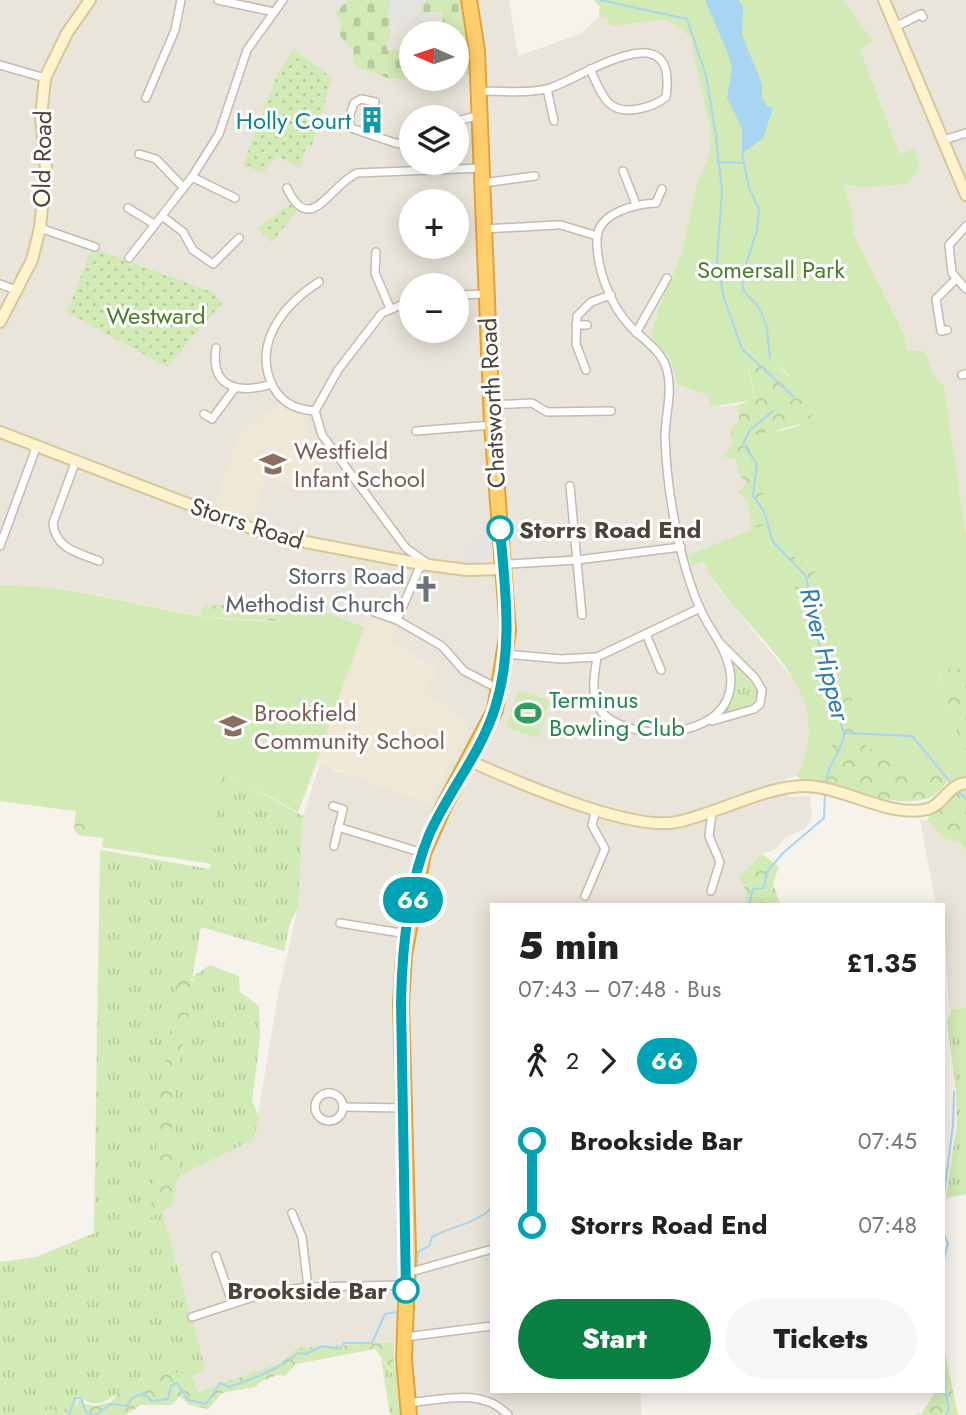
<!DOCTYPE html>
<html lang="en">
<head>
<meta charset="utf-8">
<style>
	:root { --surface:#fff; --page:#f6f6f6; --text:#222; --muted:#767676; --accent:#0b8043 }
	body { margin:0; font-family:Jost,sans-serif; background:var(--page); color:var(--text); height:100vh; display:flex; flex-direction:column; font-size:26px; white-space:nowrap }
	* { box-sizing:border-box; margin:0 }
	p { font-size:23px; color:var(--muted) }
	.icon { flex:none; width:38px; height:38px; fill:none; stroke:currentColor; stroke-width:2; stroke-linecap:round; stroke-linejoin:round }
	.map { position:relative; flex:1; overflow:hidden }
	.side { position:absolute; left:490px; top:903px; width:455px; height:490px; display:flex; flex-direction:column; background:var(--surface); border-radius:0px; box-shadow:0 4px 18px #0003 }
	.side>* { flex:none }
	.badge { padding:0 14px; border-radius:23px; font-size:24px; line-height:46px }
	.needle { width:46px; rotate:273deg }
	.buttons { position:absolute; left:399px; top:21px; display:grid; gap:14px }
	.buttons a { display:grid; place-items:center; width:70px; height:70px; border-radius:50%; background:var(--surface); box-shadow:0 4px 18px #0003; font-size:35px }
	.map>.badge { position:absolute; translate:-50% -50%; box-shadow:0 0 0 4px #fff }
	.legs { display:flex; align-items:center; gap:10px; height:77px; padding:0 28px; font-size:23px }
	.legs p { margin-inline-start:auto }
	.headline { display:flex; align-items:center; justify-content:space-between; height:119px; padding:0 28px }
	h1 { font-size:38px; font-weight:800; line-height:52px }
	.button { display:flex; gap:14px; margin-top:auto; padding:14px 28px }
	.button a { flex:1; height:80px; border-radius:42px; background:var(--accent); color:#fff; font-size:28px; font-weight:800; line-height:80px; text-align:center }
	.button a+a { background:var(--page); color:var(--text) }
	ul { padding:0 28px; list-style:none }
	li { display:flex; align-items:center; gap:24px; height:84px; font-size:26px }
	li i { display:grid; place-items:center; width:10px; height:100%; margin:0 9px; background:currentColor }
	li i::after { content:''; width:18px; height:18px; margin:-9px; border:5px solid; border-radius:50%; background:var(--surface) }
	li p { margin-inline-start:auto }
	li:first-child i { background:linear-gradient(#0000 50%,currentColor 0) }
	li:last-child i { background:linear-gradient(currentColor 50%,#0000 0) }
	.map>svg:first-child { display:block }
	.residential { fill:#eae5da; fill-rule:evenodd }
	.education { fill:#efe8d6 }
	.grass { fill:url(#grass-tufts) }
	.forest { fill:url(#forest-crowns) }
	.cemetery { fill:url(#cemetery-stones) }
	.park { fill:#d2eab5 }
	.garden { fill:url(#garden-dots) }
	.parking { fill:#e5e3e0 }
	.water { fill:#a9d4f2 }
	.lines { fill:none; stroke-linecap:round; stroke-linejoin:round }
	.stream { stroke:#a9d4f2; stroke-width:2 }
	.street-casing { stroke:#c2bbae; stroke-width:10 }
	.secondary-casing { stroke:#d6c79b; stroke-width:14 }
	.highway-casing { stroke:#e0a43c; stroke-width:18 }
	.street { stroke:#fff; stroke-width:7 }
	.secondary { stroke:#fff3cd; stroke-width:10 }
	.highway { stroke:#ffcf6e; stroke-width:14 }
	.line-1-casing { stroke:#fff; stroke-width:16 }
	.line-1 { stroke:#00a3b4; stroke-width:10 }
	.stop-1-dot { fill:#fff; stroke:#00a3b4; stroke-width:3.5 }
	.labels { text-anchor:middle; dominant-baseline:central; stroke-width:6; stroke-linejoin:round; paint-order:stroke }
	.culture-label { font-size:24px; fill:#0d838f; stroke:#fff; text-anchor:end }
	.street-label { font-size:24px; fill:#4b4439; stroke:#fff }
	.park-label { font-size:24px; fill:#4a7f2a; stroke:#fff }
	.education-label { font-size:24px; fill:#785e54; stroke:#fff; text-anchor:start }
	.stop-label { font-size:24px; font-weight:bold; fill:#4b4439; stroke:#fff; text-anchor:start }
	.worship-label { font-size:24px; fill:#5b616d; stroke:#fff; text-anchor:end }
	.leisure-label { font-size:24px; fill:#27864d; stroke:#fff; text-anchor:start }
	.water-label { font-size:26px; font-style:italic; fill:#2e7ab2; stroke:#fff }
</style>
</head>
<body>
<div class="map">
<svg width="966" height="1415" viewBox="0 0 966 1415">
	<defs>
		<pattern id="grass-tufts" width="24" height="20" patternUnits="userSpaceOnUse" patternTransform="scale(1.75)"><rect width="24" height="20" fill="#d2eab5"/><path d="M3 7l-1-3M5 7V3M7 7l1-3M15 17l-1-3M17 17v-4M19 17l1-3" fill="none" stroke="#b6ca9c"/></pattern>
		<pattern id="forest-crowns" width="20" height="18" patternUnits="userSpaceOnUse" patternTransform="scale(1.75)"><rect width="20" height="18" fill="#d2eab5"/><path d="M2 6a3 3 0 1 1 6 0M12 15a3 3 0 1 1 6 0" fill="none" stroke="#b6ca9c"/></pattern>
		<pattern id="cemetery-stones" width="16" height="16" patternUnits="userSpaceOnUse" patternTransform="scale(1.75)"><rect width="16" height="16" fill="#d2eab5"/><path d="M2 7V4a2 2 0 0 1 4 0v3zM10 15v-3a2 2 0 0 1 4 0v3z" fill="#b6ca9c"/></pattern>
		<pattern id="garden-dots" width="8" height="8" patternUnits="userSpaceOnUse" patternTransform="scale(1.75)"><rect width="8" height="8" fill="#d2eab5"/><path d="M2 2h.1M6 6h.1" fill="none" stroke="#b6ca9c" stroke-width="1.8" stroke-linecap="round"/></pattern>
	</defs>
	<rect width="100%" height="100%" fill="#f6f3ec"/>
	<g class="residential">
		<path d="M0,0H509L518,56L580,34L599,17L665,19L690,36L711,131L710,153L697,184L681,255L659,307L651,336L671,360L677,384L709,396V407L738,405L739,422L733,443L724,457L736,459L738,473L746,483L752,531L689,555L703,561L717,587L799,686L811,723L804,763L797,776L785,779L789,797L810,796L812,818L805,828L783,839L776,849L762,854L745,889L746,905H492V1391H641V1415H416L406,1341L297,1348L279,1363L197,1392L192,1376L206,1370L162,1211L171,1206L173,1182L178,1180L179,1176L254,1138L279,990L298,908L303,816L320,763L340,773L346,771L423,691L438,669L390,642L397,624L368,613L362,626L297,601L233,603L201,610L200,616L88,592L0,585ZM411,33H457V79H411ZM411,117H457V163H411ZM411,201H457V247H411ZM411,285H457V331H411Z"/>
		<path d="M843,0H966V535L944,386L935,378L924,352L906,350L904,333L854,233L852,212L843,183L862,187L920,168L914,150L901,155L860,49L872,41Z"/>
		<path d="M920,819L927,821L945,839L958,842L966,850V1008L951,1010L949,1004L943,905H936Z"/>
	</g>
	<g class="education">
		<path d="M277,405L302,416L304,423L332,454L303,473L299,487L267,478L251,518L215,505L239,435Z"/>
		<path d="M0,585L88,592L200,616L296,611L297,601L362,626L368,613L398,624L391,642L438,669L423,691L465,721L468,730L429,804L318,763L298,812L221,771L217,829L0,801Z"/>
	</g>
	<g class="grass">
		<path d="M730,653L757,686L760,695L754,707L721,715L732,691L727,654Z"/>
		<path d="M221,771L303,816L298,908L290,923L284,951L201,927L192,977L210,965L239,976L240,992L259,1006L260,1038L252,1101L259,1117L254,1139L179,1176L173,1108L176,1079L196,982L191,978L154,1201L146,1219L162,1211L206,1370L192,1376C180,1369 145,1375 133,1382C114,1392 102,1415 78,1396L75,1408L43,1411L38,1415H0V1262L36,1257L94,1233L100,850L210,869Z"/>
		<path d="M966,1008V1194L946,1198L957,1124L956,1091L947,1021L951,1010Z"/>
		<path d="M381,1358L393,1374L395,1362L401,1415H390Z"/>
	</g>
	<g class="forest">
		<path d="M594,0H705L725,42L920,168L906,184L862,187L843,183L852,212L838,214L771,361L814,397C826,423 796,424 781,429C771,432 761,439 751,444L776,538L785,552L815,568L828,657L852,695L855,723L865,745L896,764L935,771L947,782C941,789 935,797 926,799C891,809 848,785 813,782C816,767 827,760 831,747C834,737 833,729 838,720L815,659L817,653L802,622V603L752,531L748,501L738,492L746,483L738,473L736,459L723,457L733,443L730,429L739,422L738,405L755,399L710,187L697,184L710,153L711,131L690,36L665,19L611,26L607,18L599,17L600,7Z"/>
		<path d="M297,601L291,622L200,616L201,610L206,606Z"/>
		<path d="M966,668V751L960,743L937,669Z"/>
		<path d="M966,788V850L958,842L945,839L927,821C932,806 951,793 966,788Z"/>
		<path d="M76,810L106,815L103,838L78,835L74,829Z"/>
		<path d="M762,854L779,867L773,883L780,905H746L745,889L739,878Z"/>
		<path d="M184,978L196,982L176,1079L173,1107L179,1176L178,1181L174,1182L176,1189L171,1206L146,1220L143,1209L154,1201L158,1110L178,981Z"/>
		<path d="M394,1342V1374L375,1349L296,1364L285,1376L277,1375L262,1381L255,1387L222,1393L208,1409L189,1405L180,1396L172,1405H141L125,1415H38L43,1411L75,1408L81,1395L85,1404L94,1406L111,1402C116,1398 116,1392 121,1389C134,1377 177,1367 192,1376L198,1392L279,1363L297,1348Z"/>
		<path d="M943,1342L958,1415H914L922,1413L936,1391H943Z"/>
	</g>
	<g class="cemetery">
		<path d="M348,0H391L388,10L391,40L386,41L387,51L404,50L405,54L411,53V78L391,79L354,66L353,51L340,36L341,20L335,14Z"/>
		<path d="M428,0H460L471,74L457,75V33H444L442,11L421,13V5Z"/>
	</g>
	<g class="park">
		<path d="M594,0H843L873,41L860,49L900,154L914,149L920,168L906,184L862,187L843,184L852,212L854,234L904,333L906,350L924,351L935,378L944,386L966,535V668L937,670L960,743L966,751V777L947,782L935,771L896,764L865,745L855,723L852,695L828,657L815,568L785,552L784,565L802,603V622L817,653L815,659L832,697L839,720C833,729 834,737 831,747C827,760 816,767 813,782L801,780L797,776C844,681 738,635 703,561L691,566L689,555L770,522L751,444L752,435C775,430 811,432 817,404L788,374L771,361L748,368L755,400L709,407V396L677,384L671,360L651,336L659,307L681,255L697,184L710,153L711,131L690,36L665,19L611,26L607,18L599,17L600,7Z"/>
		<path d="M0,585C68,585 132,605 198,616C228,621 260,621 291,622L297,601L364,627L298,812L221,771L212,864L102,847L105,815L0,801Z"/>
		<path d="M518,690L550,700L538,738L506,727Z"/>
	</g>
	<g class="garden">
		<path d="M294,49L332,78L312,146L306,145L301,168L276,156L263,173L243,165L277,74Z"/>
		<path d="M290,204L297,211L272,242L257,229Z"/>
		<path d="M92,248L212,292L222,303L167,367L67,312Z"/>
	</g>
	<g class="parking">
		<path d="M391,0H428L421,5V13L428,12L427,25L390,27L388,9Z"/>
		<path d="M482,535L494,546L487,557L480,565H462L463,556Z"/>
	</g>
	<path class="water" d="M705,0H738L743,6L742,35L762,84V97L767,106L773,108L763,138L742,154V129L727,98L732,69L729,56Z"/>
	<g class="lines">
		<g class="stream">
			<path d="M600,0L687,19L706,75L716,136L722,192L717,259L724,298L742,349L793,396"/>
			<path d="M742,154L749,188L759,209L757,230L742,277L743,290L760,309L767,328L770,358"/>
			<path d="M717,162L742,163"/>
			<path d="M773,411L750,430L743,444L757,464L753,496L764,511L773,542L806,576L823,664L844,733L912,736L951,783"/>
			<path d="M826,784C827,764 841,753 844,735"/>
			<path d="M957,790L966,799"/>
			<path d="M749,905L753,889L764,888L767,872L783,853L824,818L825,793"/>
			<path d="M943,1202L953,1125L954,1092"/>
			<path d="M943,1232L948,1243L943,1263"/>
			<path d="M417,1265L418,1252L429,1246L432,1237C454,1225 473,1225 492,1208"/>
			<path d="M413,1297L416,1276"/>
			<path d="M943,1364C946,1379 943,1392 949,1407L946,1415"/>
			<path d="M69,1415L75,1398H81L86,1412L94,1415"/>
			<path d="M95,1415L111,1404L127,1406L132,1398L144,1393L152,1401L168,1399L171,1386L177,1383L188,1400L206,1404L220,1383L229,1387C255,1378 278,1370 298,1353L306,1354L322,1346L340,1349L344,1343H372L385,1314L397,1312"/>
		</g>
		<defs>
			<g id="street">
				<path d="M218,0L274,12"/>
				<path d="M897,26L921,14L923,17"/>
				<path d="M0,65L45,78"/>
				<path d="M547,89L554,121"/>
				<path d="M479,91C501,91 529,94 550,88C582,78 679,9 666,97C654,107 623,117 609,103C601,96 595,79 590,69"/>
				<path d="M146,98L175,30L181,0"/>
				<path d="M375,102L361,99L354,103L349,118L351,128L395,143L402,144L411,137"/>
				<path d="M457,121L480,115"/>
				<path d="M943,140L966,133"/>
				<path d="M139,154L156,159L183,187"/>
				<path d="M623,171L636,204"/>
				<path d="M192,177L235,198"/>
				<path d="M483,183L535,176"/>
				<path d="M287,188C310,238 330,185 357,173L482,168"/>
				<path d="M128,208L154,224"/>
				<path d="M162,216L183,232L193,250L213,264L239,238"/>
				<path d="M561,225L597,236"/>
				<path d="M966,226L949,245L952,273L966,289"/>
				<path d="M40,228L95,247"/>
				<path d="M484,229L557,225"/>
				<path d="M376,252L375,273L390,308"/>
				<path d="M129,258L192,177L219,134L247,50L283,0"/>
				<path d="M0,284L18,291"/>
				<path d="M457,295L487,294"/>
				<path d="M411,301L382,313L338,370L315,411L322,435L406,548L427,563"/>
				<path d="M576,325H587"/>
				<path d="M947,330L941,331L936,299L955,280"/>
				<path d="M636,333L667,278"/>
				<path d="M216,348C210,389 240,394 272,384"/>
				<path d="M586,370L576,344L577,316L591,302L611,295"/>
				<path d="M962,375L966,374"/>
				<path d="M491,405L532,403L547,412L611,411"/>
				<path d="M315,411C293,409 279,402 270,380C255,339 286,303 319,282"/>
				<path d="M204,414L212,419L235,388"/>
				<path d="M416,431L492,425"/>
				<path d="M75,463L53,523C55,549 79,553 99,561"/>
				<path d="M570,486L582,615"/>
				<path d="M0,546L36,448"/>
				<path d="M509,564L577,560L681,547"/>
				<path d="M374,612L397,620L442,646L464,671L499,689"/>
				<path d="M397,620L421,564"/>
				<path d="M646,634L661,670"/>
				<path d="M506,654L561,659L597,657L698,609"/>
				<path d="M597,657C595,671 591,690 597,704C617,753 785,743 713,632C682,586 667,494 665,438C665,414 673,394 667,370C662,350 643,340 630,326C610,305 596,267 597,238C599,212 636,204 656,203L662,189"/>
				<path d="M712,721L754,709L760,704L762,690L755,678L721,644"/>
				<path d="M333,806L343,809L334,846"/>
				<path d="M338,827L423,853"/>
				<path d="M711,891L720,862L709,836L712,813"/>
				<path d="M585,896L605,849L592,825L596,809"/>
				<path d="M340,923L407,934"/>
				<circle cx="329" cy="1107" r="14"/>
				<path d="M343,1107L404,1108"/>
				<path d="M292,1213L302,1237L308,1287"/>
				<path d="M216,1256L232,1302"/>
				<path d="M407,1273L492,1249"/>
				<path d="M192,1317L265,1293L308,1287L406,1285"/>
				<path d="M405,1337L492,1326"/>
				<path d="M408,1403C442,1400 482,1387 508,1415"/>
			</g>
			<g id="secondary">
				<path d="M884,0L966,195"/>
				<path d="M0,322L32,260L40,228L46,169L41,118L45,78L67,33L90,0"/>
				<path d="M0,432L269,535L421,564L467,570L504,569"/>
				<path d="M470,761C514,781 631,832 677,822C715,814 767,786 804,786C844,786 890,819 928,809C944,804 948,785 966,783"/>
			</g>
			<path id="highway" d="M409,1415L404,1359L408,1251L401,1003L404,955L423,853L444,806L495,710L508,631L492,425L477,51L469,0"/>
		</defs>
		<use href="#street" class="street-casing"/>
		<use href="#secondary" class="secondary-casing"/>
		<use href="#highway" class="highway-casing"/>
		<use href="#street" class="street"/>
		<use href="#secondary" class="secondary"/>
		<use href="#highway" class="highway"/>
	</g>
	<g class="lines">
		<defs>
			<path id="line-1" d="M406,1290L401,1003C402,949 408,886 429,835C448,792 481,753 495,708C514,648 505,589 500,529"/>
		</defs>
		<use href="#line-1" class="line-1-casing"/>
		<use href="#line-1" class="line-1"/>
	</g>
	<defs>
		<symbol id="building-bare" viewBox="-9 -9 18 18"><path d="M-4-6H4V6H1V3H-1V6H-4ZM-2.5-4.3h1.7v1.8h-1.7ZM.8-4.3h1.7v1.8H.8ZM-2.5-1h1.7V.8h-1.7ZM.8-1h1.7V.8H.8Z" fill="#0f9aa8" stroke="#fff" stroke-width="2.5" paint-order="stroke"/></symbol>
		<symbol id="school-bare" viewBox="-9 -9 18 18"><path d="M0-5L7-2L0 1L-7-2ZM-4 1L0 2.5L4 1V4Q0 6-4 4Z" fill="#8d6e63" stroke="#fff" stroke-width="2.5" paint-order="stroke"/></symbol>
		<symbol id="church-bare" viewBox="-9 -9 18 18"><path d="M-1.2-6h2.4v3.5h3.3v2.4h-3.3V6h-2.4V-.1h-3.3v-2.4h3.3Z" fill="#6b7280" stroke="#fff" stroke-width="2.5" paint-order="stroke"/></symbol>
		<symbol id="stadium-bare" viewBox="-9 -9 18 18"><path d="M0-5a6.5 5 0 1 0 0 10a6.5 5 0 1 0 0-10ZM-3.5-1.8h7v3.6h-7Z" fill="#2e9e5b" stroke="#fff" stroke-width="2.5" paint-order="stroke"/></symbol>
	</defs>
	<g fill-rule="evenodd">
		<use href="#building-bare" x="353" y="101" width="38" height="38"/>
		<use href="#school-bare" x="254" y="445" width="38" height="38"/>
		<use href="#church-bare" x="407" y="570" width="38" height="38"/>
		<use href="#stadium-bare" x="509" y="694" width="38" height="38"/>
		<use href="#school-bare" x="214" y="707" width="38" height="38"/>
	</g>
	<g class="stop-1-dot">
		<circle cx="500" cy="529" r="12"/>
		<circle cx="406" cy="1290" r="12"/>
	</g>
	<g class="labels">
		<g class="culture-label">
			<text x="351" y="120">Holly Court</text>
		</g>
		<g class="street-label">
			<text transform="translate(42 159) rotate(-89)">Old Road</text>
			<text transform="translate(492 403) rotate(-93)">Chatsworth Road</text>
			<text transform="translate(247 523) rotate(18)">Storrs Road</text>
		</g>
		<g class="park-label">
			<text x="771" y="269">Somersall Park</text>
			<text x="156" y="315">Westward</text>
		</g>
		<g class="education-label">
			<text x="294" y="450">Westfield<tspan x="294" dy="28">Infant School</tspan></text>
			<text x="254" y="712">Brookfield<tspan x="254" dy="28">Community School</tspan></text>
		</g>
		<g class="stop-label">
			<text x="519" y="529">Storrs Road End</text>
			<text x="387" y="1290" text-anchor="end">Brookside Bar</text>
		</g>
		<g class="worship-label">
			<text x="405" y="575">Storrs Road<tspan x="405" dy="28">Methodist Church</tspan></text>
		</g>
		<g class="leisure-label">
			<text x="549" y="699">Terminus<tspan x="549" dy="28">Bowling Club</tspan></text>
		</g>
		<g class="water-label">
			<text transform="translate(825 654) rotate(76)">River Hipper</text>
		</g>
	</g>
</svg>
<div class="buttons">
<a><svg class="needle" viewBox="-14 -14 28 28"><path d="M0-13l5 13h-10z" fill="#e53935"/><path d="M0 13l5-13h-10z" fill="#767676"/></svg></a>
<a><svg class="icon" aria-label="layers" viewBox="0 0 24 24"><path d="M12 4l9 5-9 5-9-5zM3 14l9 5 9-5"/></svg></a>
<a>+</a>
<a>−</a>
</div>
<b class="badge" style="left:413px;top:900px;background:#00a3b4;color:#fff">66</b>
<section class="side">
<div class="headline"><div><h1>5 min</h1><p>07:43 – 07:48 · Bus</p></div><b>£1.35</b></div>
<div class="legs"><svg class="icon" aria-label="walk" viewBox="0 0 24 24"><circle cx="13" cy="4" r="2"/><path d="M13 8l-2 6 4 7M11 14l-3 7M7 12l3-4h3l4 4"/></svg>2<svg class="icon" aria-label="forward" viewBox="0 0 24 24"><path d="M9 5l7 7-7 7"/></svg><b class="badge" style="background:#00a3b4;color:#fff">66</b></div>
<ul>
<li><i style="color:#00a3b4"></i><b>Brookside Bar</b><p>07:45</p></li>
<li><i style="color:#00a3b4"></i><b>Storrs Road End</b><p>07:48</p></li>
</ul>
<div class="button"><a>Start</a><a>Tickets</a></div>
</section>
</div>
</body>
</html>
